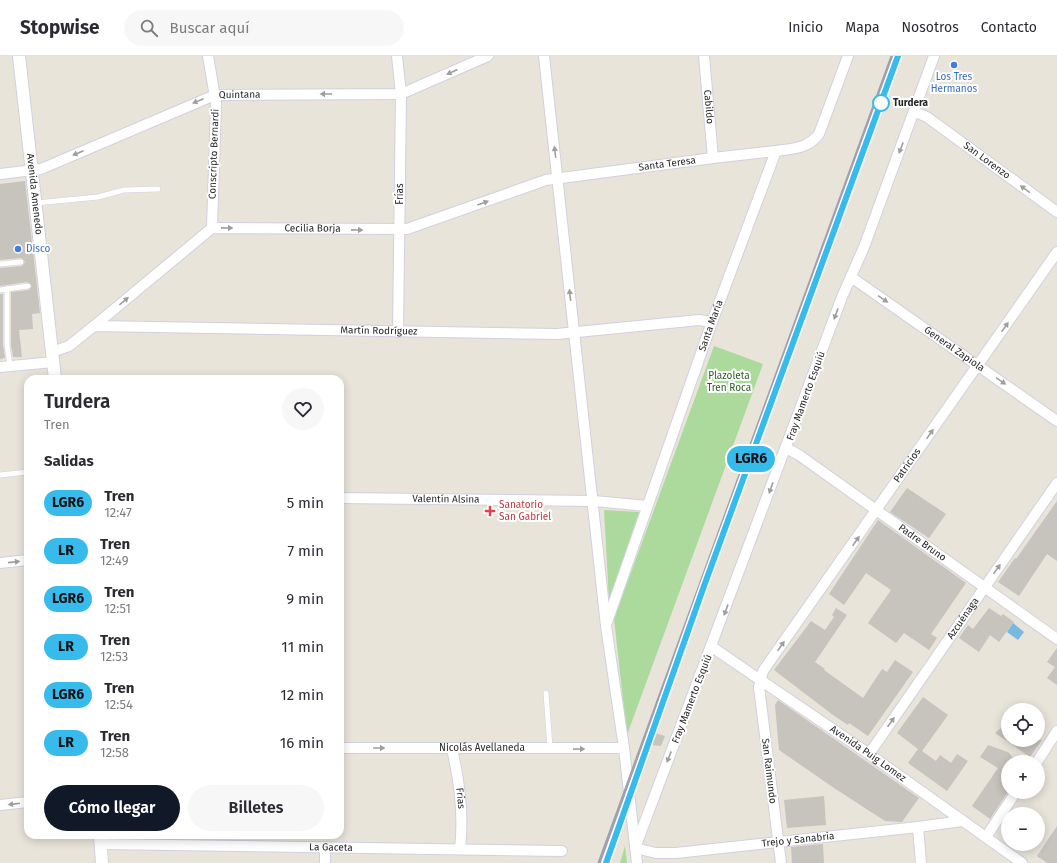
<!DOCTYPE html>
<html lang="es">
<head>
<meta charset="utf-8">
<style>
	:root { --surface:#fff; --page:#f7f7f7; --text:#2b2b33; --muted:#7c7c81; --line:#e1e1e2; --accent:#111827 }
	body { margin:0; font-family:"Fira Sans",sans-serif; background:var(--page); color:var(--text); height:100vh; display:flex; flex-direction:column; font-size:15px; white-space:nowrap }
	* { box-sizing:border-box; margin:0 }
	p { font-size:13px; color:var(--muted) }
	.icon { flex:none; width:22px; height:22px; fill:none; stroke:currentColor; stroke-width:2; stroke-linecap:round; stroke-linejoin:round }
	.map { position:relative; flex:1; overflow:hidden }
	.panel { position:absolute; left:24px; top:319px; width:320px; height:464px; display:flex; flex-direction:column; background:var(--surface); border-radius:12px; box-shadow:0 2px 10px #0003 }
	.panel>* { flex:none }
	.badge { padding:0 8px; border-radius:13px; font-size:14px; line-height:26px }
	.tools { position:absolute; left:1001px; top:647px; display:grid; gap:8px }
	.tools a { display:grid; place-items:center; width:44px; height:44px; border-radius:50%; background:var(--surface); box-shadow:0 2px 10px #0003; font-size:20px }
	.map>.badge { position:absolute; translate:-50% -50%; box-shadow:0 0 0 2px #fff }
	h2 { padding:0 20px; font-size:15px; line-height:36px }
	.round { display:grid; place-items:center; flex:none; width:42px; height:42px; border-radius:21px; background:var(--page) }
	.summary { display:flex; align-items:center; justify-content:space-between; height:68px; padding:0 20px }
	h1 { font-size:19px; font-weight:600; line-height:30px }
	.primary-button { display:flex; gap:8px; margin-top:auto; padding:8px 20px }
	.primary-button a { flex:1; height:46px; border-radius:24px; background:var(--accent); color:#fff; font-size:16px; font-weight:600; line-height:46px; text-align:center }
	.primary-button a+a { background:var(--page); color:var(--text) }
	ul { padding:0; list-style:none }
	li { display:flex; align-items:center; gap:12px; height:48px; padding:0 20px }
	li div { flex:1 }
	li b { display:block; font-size:15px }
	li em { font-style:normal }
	li .badge { min-width:44px; font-weight:700; text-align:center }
	header { display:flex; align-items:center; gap:24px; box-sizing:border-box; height:56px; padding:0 20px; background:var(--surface); border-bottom:1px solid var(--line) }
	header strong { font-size:19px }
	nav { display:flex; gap:22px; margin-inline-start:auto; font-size:14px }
	.search { width:280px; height:36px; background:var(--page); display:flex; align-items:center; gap:10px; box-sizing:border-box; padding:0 14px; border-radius:22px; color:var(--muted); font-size:15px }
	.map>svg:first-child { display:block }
	.green { fill:#abda9c }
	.water { fill:#77bae1 }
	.building { fill:#c7c3bd }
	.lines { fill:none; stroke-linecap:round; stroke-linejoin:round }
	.service-casing { stroke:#d0d1df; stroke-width:6 }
	.minor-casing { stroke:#d0d1df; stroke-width:12 }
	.tertiary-casing { stroke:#d0d1df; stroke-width:14 }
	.service { stroke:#fff; stroke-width:5 }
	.minor { stroke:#fff; stroke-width:10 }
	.tertiary { stroke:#fff; stroke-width:12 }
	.rail { stroke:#9e9fb0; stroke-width:3 }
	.oneway { fill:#9e9e9e }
	.line-casing { stroke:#fff; stroke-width:9 }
	.line { stroke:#37bbed; stroke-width:6 }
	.shop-dot { fill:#3f7fe0; stroke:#fff; stroke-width:1.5 }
	.stop-dot { fill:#fff; stroke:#37bbed; stroke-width:2 }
	.health-dot { fill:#e0444e; stroke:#fff; stroke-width:1.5 }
	.labels { text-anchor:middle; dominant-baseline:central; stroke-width:4; stroke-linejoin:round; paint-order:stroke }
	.shop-label { font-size:10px; fill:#366cbe; stroke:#fff }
	.street-label { font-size:10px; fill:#272727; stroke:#fff }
	.stop-label { font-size:10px; font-weight:bold; fill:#272727; stroke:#fff; text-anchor:start }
	.park-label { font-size:10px; fill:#275c20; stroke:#fff }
	.health-label { font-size:10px; fill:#be3a42; stroke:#fff; text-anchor:start }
</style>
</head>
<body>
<header>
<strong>Stopwise</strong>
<div class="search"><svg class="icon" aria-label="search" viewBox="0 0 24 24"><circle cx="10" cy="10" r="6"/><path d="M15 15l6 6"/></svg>Buscar aquí</div>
<nav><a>Inicio</a><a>Mapa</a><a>Nosotros</a><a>Contacto</a></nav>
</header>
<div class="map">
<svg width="1057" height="807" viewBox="0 0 1057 807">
	<rect width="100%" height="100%" fill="#e9e4da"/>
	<g class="green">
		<path d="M714,290L763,308L627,679L614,563Z"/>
		<path d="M604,454L639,456L609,545Z"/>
		<path d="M625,790L627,807H620Z"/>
	</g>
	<path class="water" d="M1013,567L1024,576L1018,584L1007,576Z"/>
	<g class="building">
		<path d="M25,125L40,257L32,258L33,273L19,274L22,301H13L11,289V236L29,234L32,230L27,226L0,230V212L22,210L25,206L21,202L0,204V128Z"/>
		<path d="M0,238H3V289L5,302L0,303Z"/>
		<path d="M907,432L946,458L929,482L890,456Z"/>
		<path d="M1057,445V505L1047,498L1019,540L998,526L1015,502L1016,503Z"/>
		<path d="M878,464L966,527L931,578L937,582L929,594L904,577L896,587L868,567L891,534L866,517L844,549L829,538Z"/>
		<path d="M836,552L847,559L815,606L825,613L824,614L863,642L882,613L887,616L895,604L913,616L868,680L849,667L848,669L833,659L774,614L811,565L825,574L834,561L832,559Z"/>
		<path d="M989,552L1001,560L1003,558L1014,566L999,586L990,579L979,596L959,582L968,569L973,573Z"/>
		<path d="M1057,592V629L1047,622L1055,611L1047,606Z"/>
		<path d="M923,641L948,659L922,695L936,705L940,699L951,707L957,698L968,705L947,735L908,707L918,693L897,677Z"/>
		<path d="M778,644L919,742L902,766L885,765L834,732L779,694L775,649Z"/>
		<path d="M1008,666V684H1042L1030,701L995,677Z"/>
		<path d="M655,677L665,680L661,690L650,689Z"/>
		<path d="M988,689L1008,696L1017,706H1008V736L990,763L972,750L998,712L980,701Z"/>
		<path d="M824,740L826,769L787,772L784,744Z"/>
		<path d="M1057,770V807H1047L1037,800Z"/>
		<path d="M823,788L824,807H792L791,791Z"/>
	</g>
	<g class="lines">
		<defs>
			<g id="service">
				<path d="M36,147L98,141L124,134L158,133"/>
				<path d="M0,208L21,206"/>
				<path d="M7,233V289L10,310"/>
				<path d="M0,234L28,230"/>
				<path d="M0,419L28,416"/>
				<path d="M546,637L550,692"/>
			</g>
			<g id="minor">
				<path d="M208,0L216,47L212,172"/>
				<path d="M397,0L401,38L398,276"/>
				<path d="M544,0L606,570L624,692L637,807"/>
				<path id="s1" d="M704,0L713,102"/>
				<path id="s2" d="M934,0L864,191L842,241L635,792L656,797H676L918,771L962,765"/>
				<path id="s3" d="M915,56L927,61L1057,156"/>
				<path id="s4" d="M0,118L41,113L215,39L401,38L488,0"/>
				<path id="s5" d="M851,221L1057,365"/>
				<path id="s6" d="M94,270L212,172L407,173L546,124L713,102L776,95"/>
				<path id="s7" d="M52,296L69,290L94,270L557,278L699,264L712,266"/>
				<path d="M0,311L54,306"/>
				<path id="s8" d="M786,392L799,399L1057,583"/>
				<path id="s9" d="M340,442L594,445L647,450"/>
				<path d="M0,507L28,504"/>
				<path id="s10" d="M607,566L712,266L776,95C792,93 809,92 819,78L848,0"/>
				<path id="s11" d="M712,591L869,698L1022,807"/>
				<path id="s12" d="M340,692H624"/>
				<path id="s13" d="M452,693C460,727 464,758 460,793"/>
				<path id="s14" d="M869,698L1057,427"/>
				<path d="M1037,706L1057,675"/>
				<path d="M0,749L28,746"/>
				<path d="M918,771L921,807"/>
				<path d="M986,781L1016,736"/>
				<path id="s15" d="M100,788L562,795"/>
				<path d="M325,791V807"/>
				<path id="s16" d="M781,807L759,631L763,615L1057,196"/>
			</g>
			<g id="tertiary">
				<path id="s17" d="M19,0L55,323"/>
				<path d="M100,779L102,807"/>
			</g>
		</defs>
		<use href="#service" class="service-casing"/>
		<use href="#minor" class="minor-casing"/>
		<use href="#tertiary" class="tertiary-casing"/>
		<use href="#service" class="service"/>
		<use href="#minor" class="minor"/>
		<use href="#tertiary" class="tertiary"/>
		<g class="rail">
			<path d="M599,807L892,0"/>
			<path d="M606,807L633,732"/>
		</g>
	</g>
	<defs><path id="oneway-solid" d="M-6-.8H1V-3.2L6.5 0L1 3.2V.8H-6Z"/></defs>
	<g class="oneway">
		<use href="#oneway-solid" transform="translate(452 16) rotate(156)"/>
		<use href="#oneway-solid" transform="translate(326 38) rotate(-180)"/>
		<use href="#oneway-solid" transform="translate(198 45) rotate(157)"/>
		<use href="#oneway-solid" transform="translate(901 92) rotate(111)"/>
		<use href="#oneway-solid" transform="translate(555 96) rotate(-97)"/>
		<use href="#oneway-solid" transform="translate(78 97) rotate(157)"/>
		<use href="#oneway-solid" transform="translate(1025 133) rotate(-144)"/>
		<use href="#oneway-solid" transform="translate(483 147) rotate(-20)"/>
		<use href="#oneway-solid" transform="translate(227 172) rotate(1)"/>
		<use href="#oneway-solid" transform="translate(357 174) rotate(1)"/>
		<use href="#oneway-solid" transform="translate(570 239) rotate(-96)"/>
		<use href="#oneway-solid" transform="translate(883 243) rotate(34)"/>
		<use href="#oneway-solid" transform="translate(124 245) rotate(-40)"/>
		<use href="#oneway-solid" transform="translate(836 258) rotate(110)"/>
		<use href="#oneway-solid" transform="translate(1005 271) rotate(-55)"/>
		<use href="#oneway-solid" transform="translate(1001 325) rotate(35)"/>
		<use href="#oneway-solid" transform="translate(930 378) rotate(-55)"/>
		<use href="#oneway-solid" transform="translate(771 432) rotate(110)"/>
		<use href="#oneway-solid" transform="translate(856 485) rotate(-55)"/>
		<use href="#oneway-solid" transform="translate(14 506) rotate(-6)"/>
		<use href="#oneway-solid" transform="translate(997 513) rotate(-55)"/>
		<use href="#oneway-solid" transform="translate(726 554) rotate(110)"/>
		<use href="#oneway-solid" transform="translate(781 590) rotate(-55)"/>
		<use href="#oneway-solid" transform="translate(891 666) rotate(-55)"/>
		<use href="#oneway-solid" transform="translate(379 692)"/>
		<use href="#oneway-solid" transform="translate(579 693) rotate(-1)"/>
		<use href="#oneway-solid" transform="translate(669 701) rotate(111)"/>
		<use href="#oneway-solid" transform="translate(14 748) rotate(173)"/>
	</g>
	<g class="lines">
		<defs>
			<path id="line" d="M606,807L704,530L898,0"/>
		</defs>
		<use href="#line" class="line-casing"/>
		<use href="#line" class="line"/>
	</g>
	<g class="shop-dot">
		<circle cx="954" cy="9" r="4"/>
		<circle cx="18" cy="193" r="4"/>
	</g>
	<circle class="stop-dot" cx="881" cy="47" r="8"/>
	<path class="health-dot" d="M488 449h4v4h4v4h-4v4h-4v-4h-4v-4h4z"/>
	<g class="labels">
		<g class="shop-label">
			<text x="954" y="21">Los Tres<tspan x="954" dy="12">Hermanos</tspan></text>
			<text x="26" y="193" text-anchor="start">Disco</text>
		</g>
		<g class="street-label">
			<text stroke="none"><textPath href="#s4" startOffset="255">Quintana</textPath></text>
			<text stroke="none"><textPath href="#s1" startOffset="51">Cabildo</textPath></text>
			<text transform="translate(214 98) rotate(-88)">Conscripto Bernardi</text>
			<text stroke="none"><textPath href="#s3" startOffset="87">San Lorenzo</textPath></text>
			<text stroke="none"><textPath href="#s6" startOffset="618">Santa Teresa</textPath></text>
			<text stroke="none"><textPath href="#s17" startOffset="139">Avenida Amenedo</textPath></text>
			<text transform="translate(400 138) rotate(-90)">Frías</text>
			<text stroke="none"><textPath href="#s6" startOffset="254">Cecilia Borja</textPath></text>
			<text stroke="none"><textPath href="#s10" startOffset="314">Santa María</textPath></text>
			<text stroke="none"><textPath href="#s7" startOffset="335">Martín Rodríguez</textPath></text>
			<text stroke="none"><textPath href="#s5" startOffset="126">General Zapiola</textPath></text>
			<text transform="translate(806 340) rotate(-70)">Fray Mamerto Esquiú</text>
			<text stroke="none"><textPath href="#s16" startOffset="445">Patricios</textPath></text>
			<text stroke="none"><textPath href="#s9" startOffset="106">Valentín Alsina</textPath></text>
			<text stroke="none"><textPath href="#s8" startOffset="166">Padre Bruno</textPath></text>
			<text stroke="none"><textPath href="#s14" startOffset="165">Azcuénaga</textPath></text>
			<text transform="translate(692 643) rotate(-69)">Fray Mamerto Esquiú</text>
			<text stroke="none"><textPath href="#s12" startOffset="142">Nicolás Avellaneda</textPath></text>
			<text stroke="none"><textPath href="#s11" startOffset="189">Avenida Puig Lomez</textPath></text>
			<text transform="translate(769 715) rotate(83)">San Raimundo</text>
			<text stroke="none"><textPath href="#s13" startOffset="50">Frías</textPath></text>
			<text stroke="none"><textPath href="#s2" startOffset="1011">Trejo y Sanabria</textPath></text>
			<text stroke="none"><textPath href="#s15" startOffset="231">La Gaceta</textPath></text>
		</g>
		<g class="stop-label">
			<text x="893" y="47">Turdera</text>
		</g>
		<g class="park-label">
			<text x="729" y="320">Plazoleta<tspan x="729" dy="12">Tren Roca</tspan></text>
		</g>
		<g class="health-label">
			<text x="499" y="449">Sanatorio<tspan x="499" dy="12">San Gabriel</tspan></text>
		</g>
	</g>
</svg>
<div class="tools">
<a><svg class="icon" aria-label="locate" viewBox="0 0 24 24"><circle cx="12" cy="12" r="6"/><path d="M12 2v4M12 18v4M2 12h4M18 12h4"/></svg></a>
<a>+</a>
<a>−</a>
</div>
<b class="badge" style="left:751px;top:403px;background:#37bbed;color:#111">LGR6</b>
<section class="panel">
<div class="summary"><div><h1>Turdera</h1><p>Tren</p></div><a class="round"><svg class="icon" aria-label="heart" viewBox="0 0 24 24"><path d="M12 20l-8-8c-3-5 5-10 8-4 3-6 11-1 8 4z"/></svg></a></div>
<h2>Salidas</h2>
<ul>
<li><span class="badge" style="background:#37bbed;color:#111">LGR6</span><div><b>Tren</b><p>12:47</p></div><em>5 min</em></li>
<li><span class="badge" style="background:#37bbed;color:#111">LR</span><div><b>Tren</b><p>12:49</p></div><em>7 min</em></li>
<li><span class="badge" style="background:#37bbed;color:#111">LGR6</span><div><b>Tren</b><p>12:51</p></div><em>9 min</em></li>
<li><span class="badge" style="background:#37bbed;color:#111">LR</span><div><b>Tren</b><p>12:53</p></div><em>11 min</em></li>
<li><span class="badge" style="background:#37bbed;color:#111">LGR6</span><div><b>Tren</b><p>12:54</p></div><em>12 min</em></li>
<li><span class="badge" style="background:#37bbed;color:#111">LR</span><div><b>Tren</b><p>12:58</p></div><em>16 min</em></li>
</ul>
<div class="primary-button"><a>Cómo llegar</a><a>Billetes</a></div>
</section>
</div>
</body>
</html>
